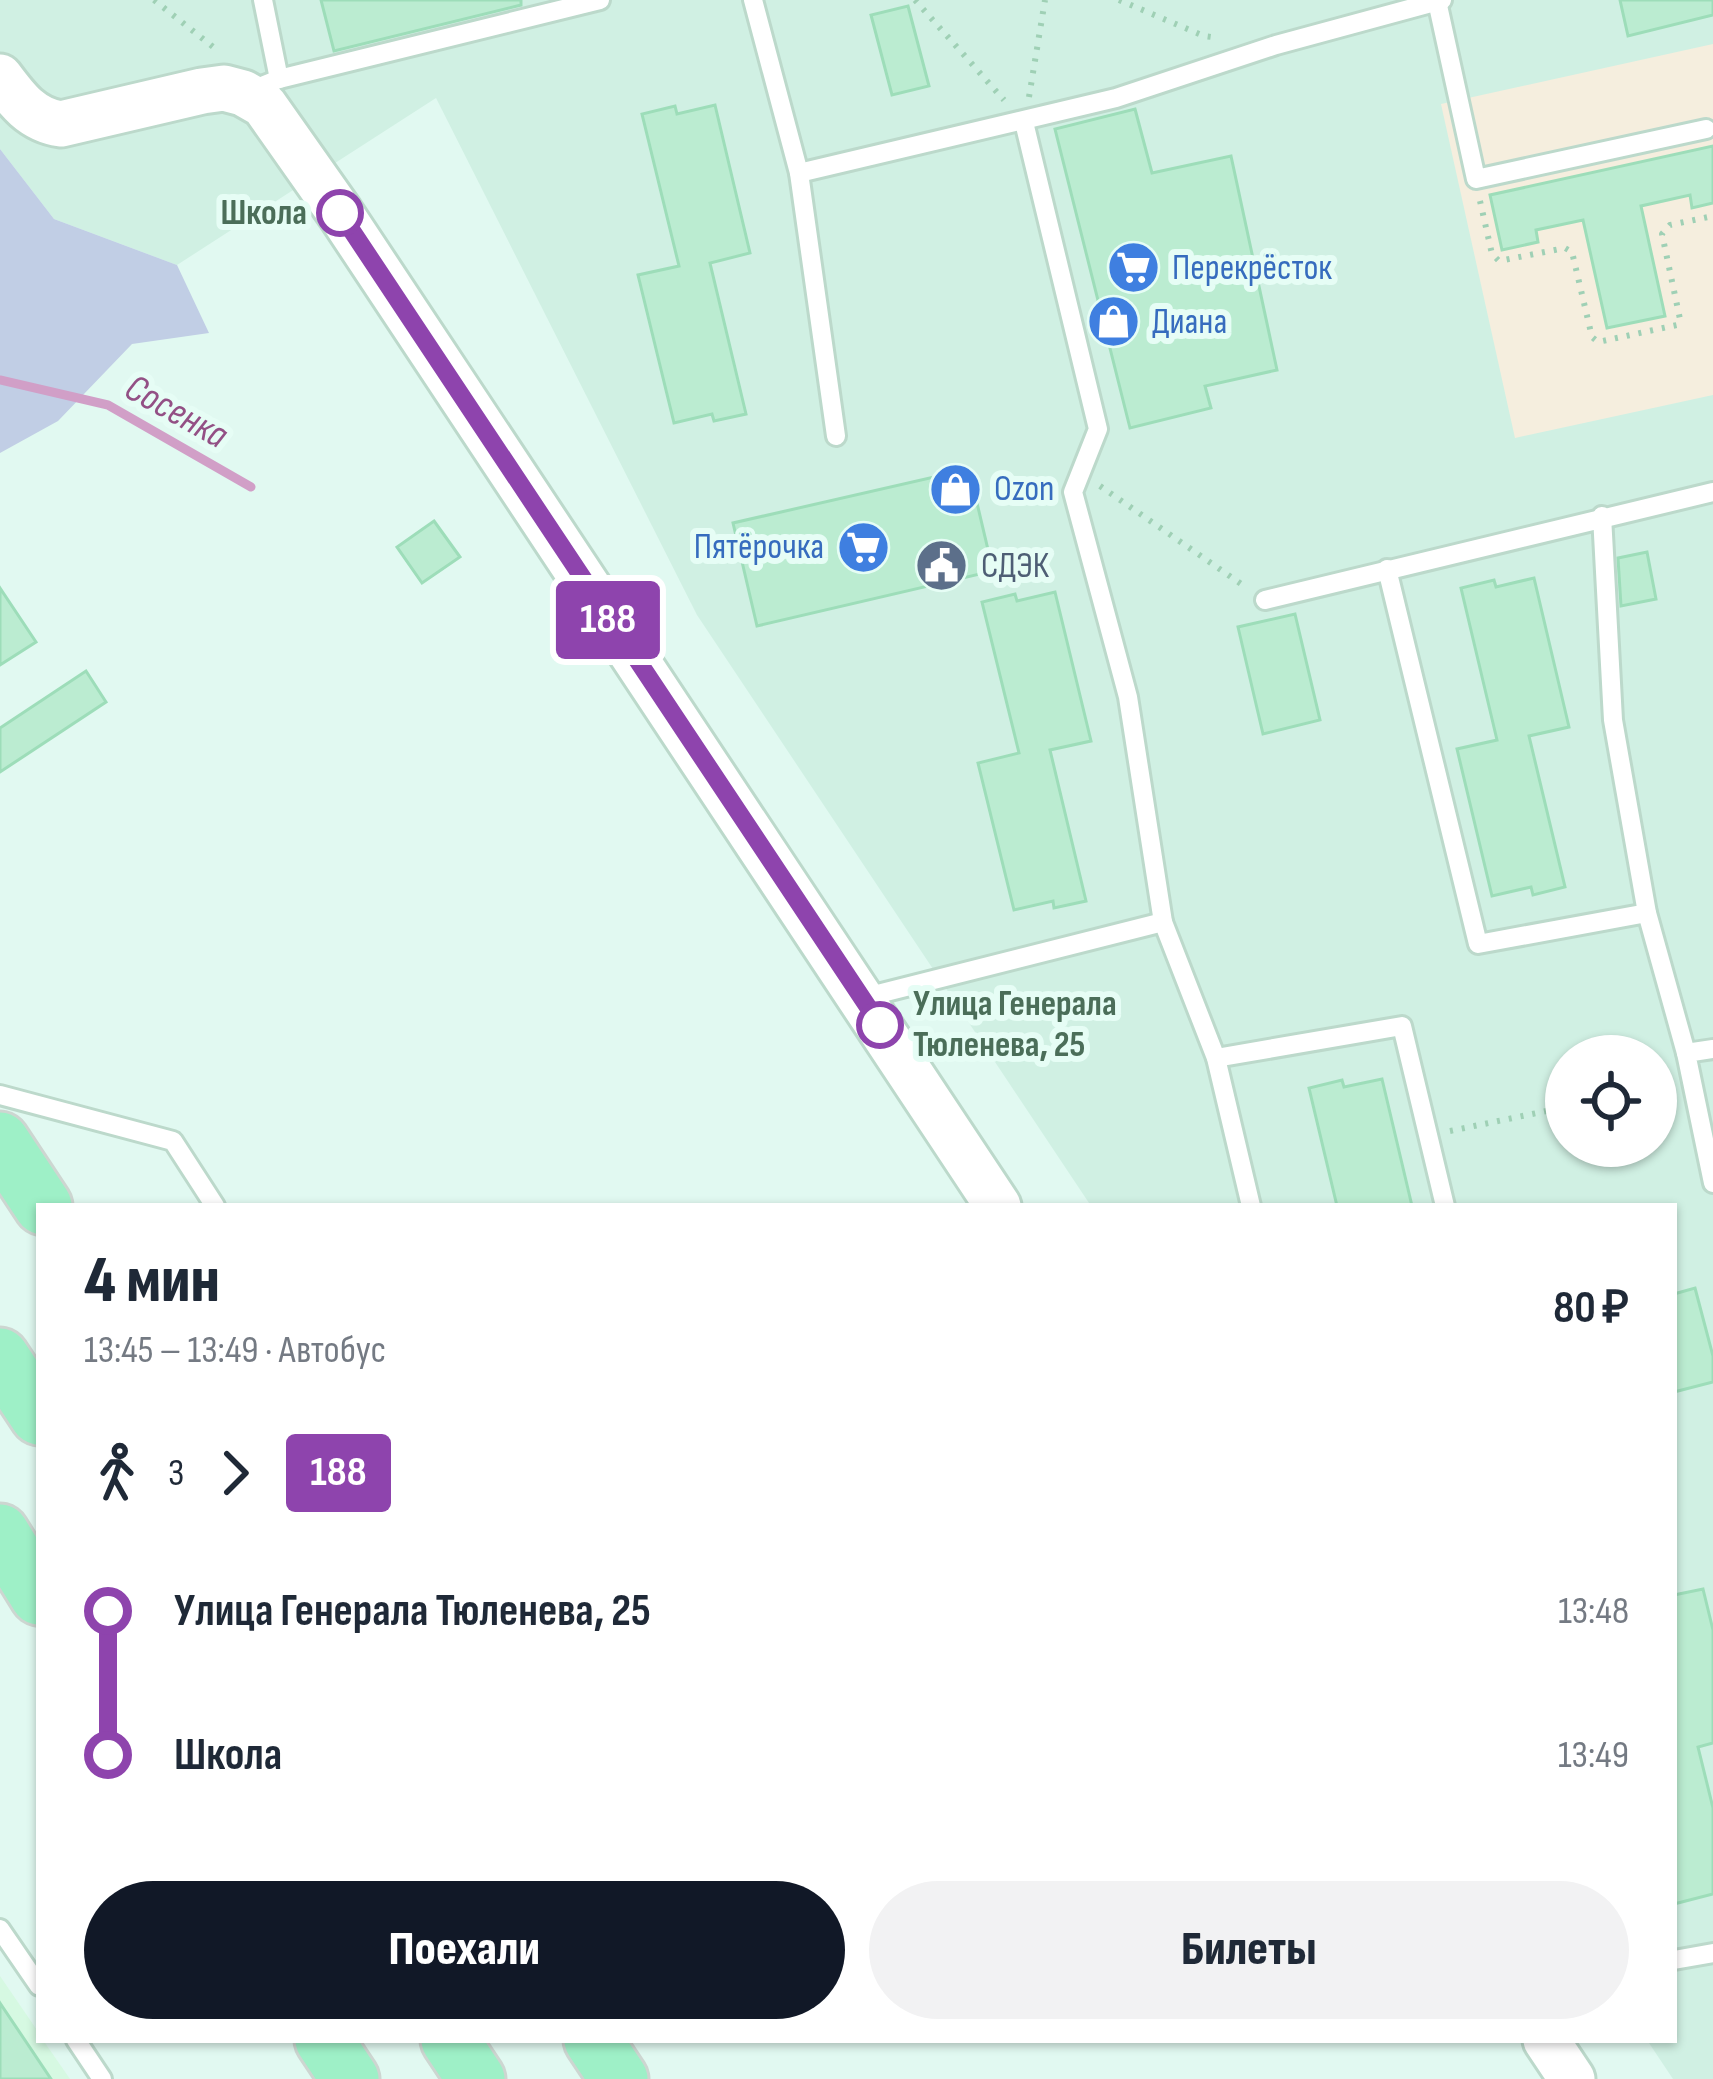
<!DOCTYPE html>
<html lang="ru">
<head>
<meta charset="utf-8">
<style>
	:root { --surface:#fff; --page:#f2f2f3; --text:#1f2937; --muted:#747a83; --accent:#111827 }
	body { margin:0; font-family:"Sofia Sans Condensed",sans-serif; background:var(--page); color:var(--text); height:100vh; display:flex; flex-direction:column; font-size:45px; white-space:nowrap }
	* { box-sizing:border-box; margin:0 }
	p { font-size:39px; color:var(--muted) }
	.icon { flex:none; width:66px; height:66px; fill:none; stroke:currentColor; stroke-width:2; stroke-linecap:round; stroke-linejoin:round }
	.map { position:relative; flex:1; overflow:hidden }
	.panel { position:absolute; left:36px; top:1203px; width:1641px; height:840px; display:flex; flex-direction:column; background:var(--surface); border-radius:0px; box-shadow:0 3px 9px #0004 }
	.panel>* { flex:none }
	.badge { padding:0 24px; border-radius:9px; font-size:42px; line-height:78px }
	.tools { position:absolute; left:1545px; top:1035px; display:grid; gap:24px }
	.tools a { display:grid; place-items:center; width:132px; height:132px; border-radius:50%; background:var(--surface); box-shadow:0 3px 9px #0004; font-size:60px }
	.map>.badge { position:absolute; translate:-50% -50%; box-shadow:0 0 0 6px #fff }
	.legs { display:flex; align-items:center; gap:18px; height:132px; padding:0 48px; font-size:39px }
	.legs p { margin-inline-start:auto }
	.overview { display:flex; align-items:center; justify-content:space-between; height:204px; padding:0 48px }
	h1 { font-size:66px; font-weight:800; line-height:90px }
	.action { display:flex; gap:24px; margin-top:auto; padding:24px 48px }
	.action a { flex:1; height:138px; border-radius:72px; background:var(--accent); color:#fff; font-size:48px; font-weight:800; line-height:138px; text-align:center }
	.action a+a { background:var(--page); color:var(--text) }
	ul { padding:0 48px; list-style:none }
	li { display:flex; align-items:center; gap:42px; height:144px; font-size:45px }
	li i { display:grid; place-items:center; width:18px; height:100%; margin:0 15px; background:currentColor }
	li i::after { content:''; width:30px; height:30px; margin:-15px; border:9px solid; border-radius:50%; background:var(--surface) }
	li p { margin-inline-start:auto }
	li:first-child i { background:linear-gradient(#0000 50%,currentColor 0) }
	li:last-child i { background:linear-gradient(currentColor 50%,#0000 0) }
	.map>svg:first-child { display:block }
	.residential { fill:#d0f0e3; fill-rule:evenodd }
	.commercial { fill:#d6f9e2 }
	.education { fill:#f5eede }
	.green { fill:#c1cee5 }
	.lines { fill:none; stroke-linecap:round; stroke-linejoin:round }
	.stream { stroke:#d19fc7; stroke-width:9 }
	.building { fill:#bbecd1; stroke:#9dddb9; stroke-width:3 }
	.service-casing { stroke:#bcd9cb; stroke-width:24 }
	.tertiary-casing { stroke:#bcd9cb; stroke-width:51 }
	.trunk-casing { stroke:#cdd6d1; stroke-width:63 }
	.path { stroke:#9fd0b5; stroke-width:6; stroke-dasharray:3 9; stroke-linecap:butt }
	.service { stroke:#fff; stroke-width:18 }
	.tertiary { stroke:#fff; stroke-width:45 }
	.trunk { stroke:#9ef0c7; stroke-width:57 }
	.line-1-casing { stroke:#fff; stroke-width:27 }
	.line-1 { stroke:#8e44ad; stroke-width:18 }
	.stop-1-dot { fill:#fff; stroke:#8e44ad; stroke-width:6 }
	.labels { text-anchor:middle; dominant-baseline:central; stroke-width:12; stroke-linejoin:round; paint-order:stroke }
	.stop-label { font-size:36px; font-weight:bold; fill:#4b6e59; stroke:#e6fdf5; text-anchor:end }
	.shop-label { font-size:36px; fill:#366cbe; stroke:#e6fdf5; text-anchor:start }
	.service-label { font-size:36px; fill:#4e5e75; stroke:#e6fdf5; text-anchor:start }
	.water-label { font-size:39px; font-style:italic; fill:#935085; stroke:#e6fdf5 }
</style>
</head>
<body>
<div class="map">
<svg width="1713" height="2079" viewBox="0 0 1713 2079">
	<rect width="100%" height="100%" fill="#e1f9f1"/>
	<path class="residential" d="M0,0H1713V2079H1673L1647,2040H1674V1206H1091L697,615L436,98L177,265L54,219L0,149ZM1566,1056H1656V1146H1566Z"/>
	<path class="commercial" d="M0,1976L39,2033V2040H43L70,2079H0Z"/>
	<path class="education" d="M1713,44V395L1515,438L1441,104Z"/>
	<path class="green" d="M0,149L54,219L177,265L209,333L132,344L58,421L0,453Z"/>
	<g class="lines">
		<path class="stream" d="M0,380L108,405L251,487"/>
	</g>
	<g class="building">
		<path d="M321,0H521V5L334,51Z"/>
		<path d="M1620,0H1713V15L1628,36Z"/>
		<path d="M908,6L929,86L892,95L871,15Z"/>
		<path d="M715,105L750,253L710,263L746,414L714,421L712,414L674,423L638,275L679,266L642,114L675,106L677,114Z"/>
		<path d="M1135,109L1152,173L1231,156L1277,370L1205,386L1211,408L1130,428L1055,129Z"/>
		<path d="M1713,146V203L1692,208L1690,195L1641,206L1665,316L1607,328L1583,220L1536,230L1538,242L1502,250L1490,195Z"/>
		<path d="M969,469L993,571L757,626L733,523Z"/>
		<path d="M434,521L460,557L422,583L397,547Z"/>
		<path d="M1647,552L1656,599L1621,606L1618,558Z"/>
		<path d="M1534,578L1569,727L1529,736L1565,887L1533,895L1531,887L1492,896L1457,749L1497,740L1461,588L1494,580L1496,587Z"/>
		<path d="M0,588L36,642L0,665Z"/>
		<path d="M1055,592L1091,741L1050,750L1086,901L1054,908L1053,901L1014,910L978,763L1019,753L982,602L1015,594L1017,601Z"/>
		<path d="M1295,614L1320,720L1263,734L1238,627Z"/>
		<path d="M86,671L106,702L0,772V728Z"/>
		<path d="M1382,1079L1412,1206H1337L1309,1088L1342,1080L1344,1087Z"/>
		<path d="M1695,1288L1713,1356V1382L1674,1392V1294Z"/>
		<path d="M1703,1589L1713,1630V1743L1698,1747L1713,1808V1894L1674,1904V1595Z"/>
		<path d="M0,2003L51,2079H0Z"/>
	</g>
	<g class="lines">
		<defs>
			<g id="service">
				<path d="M263,0L279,79"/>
				<path d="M753,0L799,173L836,436"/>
				<path d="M1437,1L1476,179L1706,129"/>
				<path d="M247,92L279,79L600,0"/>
				<path d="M1024,122L1098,429L1073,492L1128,697L1163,922"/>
				<path d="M799,173L1116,98L1276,45L1442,0"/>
				<path d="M1602,516L1613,720L1647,913L1686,1053"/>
				<path d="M1387,569L1478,944L1647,913"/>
				<path d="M1265,600L1713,492"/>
				<path d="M862,998L1163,922L1216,1058L1251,1206"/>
				<path d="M1713,1049L1686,1053L1713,1183"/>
				<path d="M1216,1058L1402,1026L1445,1206"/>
				<path d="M0,1095L173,1141L215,1206"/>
				<path d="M0,1929L39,1986"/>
				<path d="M1674,1960L1713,1953"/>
				<path d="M76,2040L102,2079"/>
			</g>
			<g id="tertiary">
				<path d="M0,77C17,100 32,120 61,124L202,91L224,88L243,93L264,105L340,213L998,1206"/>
				<path d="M1546,2040L1572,2079"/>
			</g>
			<g id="trunk">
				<path d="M0,1141L43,1206"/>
				<path d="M0,1357L39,1416"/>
				<path d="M0,1533L39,1596"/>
				<path d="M324,2040L350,2079"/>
				<path d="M450,2040L476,2079"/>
				<path d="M593,2040L619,2079"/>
			</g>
		</defs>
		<use href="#service" class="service-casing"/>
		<use href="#tertiary" class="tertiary-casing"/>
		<use href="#trunk" class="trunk-casing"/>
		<g class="path">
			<path d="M154,0L217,50"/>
			<path d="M915,0L1004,100"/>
			<path d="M1119,0L1204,36L1219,38"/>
			<path d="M1029,97L1045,0"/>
			<path d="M1480,201L1492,254L1499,261L1565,248L1572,252L1592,337L1598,342L1677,325L1680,319L1662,234L1670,225L1713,216"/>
			<path d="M1100,486L1247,588"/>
			<path d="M1656,1103L1676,1099"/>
			<path d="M1450,1131L1566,1107"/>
		</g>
		<use href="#service" class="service"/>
		<use href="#tertiary" class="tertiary"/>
		<use href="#trunk" class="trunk"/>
	</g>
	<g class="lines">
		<defs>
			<path id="line-1" d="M340,213L880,1025"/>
		</defs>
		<use href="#line-1" class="line-1-casing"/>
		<use href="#line-1" class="line-1"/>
	</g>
	<defs>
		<symbol id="supermarket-disc" viewBox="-11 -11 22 22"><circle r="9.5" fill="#3f7fe0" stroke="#e6fdf5"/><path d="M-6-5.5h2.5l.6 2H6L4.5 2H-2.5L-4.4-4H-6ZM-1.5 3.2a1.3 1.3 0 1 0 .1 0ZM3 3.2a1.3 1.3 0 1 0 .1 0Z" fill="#fff"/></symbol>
		<symbol id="shop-disc" viewBox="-11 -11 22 22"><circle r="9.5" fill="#3f7fe0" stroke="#e6fdf5"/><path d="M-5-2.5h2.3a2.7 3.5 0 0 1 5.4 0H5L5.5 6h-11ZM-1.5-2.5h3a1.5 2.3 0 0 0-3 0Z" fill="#fff"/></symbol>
		<symbol id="civic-disc" viewBox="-11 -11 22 22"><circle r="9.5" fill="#5c6f8a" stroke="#e6fdf5"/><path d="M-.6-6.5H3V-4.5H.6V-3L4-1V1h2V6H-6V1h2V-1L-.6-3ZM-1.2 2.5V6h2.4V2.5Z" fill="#fff"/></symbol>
	</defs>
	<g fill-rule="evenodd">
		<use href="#supermarket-disc" x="1104" y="238" width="59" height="59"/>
		<use href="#shop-disc" x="1084" y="292" width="59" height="59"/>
		<use href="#shop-disc" x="926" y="460" width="59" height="59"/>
		<use href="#supermarket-disc" x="834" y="518" width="59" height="59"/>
		<use href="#civic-disc" x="912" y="536" width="59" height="59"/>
	</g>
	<g class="stop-1-dot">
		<circle cx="340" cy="213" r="21"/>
		<circle cx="880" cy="1025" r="21"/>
	</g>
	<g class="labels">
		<g class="stop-label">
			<text x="307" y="213">Школа</text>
			<text x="913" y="1004" text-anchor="start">Улица Генерала<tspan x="913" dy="41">Тюленева, 25</tspan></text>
		</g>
		<g class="shop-label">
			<text x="1172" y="268">Перекрёсток</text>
			<text x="1152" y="322">Диана</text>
			<text x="994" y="489">Ozon</text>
			<text x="824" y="547" text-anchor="end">Пятёрочка</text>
		</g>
		<g class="service-label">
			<text x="981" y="566">СДЭК</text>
		</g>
		<g class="water-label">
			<text transform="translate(176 412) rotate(29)">Сосенка</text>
		</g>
	</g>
</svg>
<div class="tools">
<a><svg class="icon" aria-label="locate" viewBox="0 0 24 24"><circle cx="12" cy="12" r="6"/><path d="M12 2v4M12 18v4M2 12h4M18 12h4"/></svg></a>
</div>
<b class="badge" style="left:608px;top:620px;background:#8e44ad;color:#fff">188</b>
<section class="panel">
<div class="overview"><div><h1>4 мин</h1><p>13:45 – 13:49 · Автобус</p></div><b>80 ₽</b></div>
<div class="legs"><svg class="icon" aria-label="walk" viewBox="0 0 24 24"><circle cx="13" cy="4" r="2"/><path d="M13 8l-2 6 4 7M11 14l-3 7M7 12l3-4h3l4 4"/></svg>3<svg class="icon" aria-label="forward" viewBox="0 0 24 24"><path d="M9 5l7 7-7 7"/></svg><b class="badge" style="background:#8e44ad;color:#fff">188</b></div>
<ul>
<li><i style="color:#8e44ad"></i><b>Улица Генерала Тюленева, 25</b><p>13:48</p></li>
<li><i style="color:#8e44ad"></i><b>Школа</b><p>13:49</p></li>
</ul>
<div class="action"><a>Поехали</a><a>Билеты</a></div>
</section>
</div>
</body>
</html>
